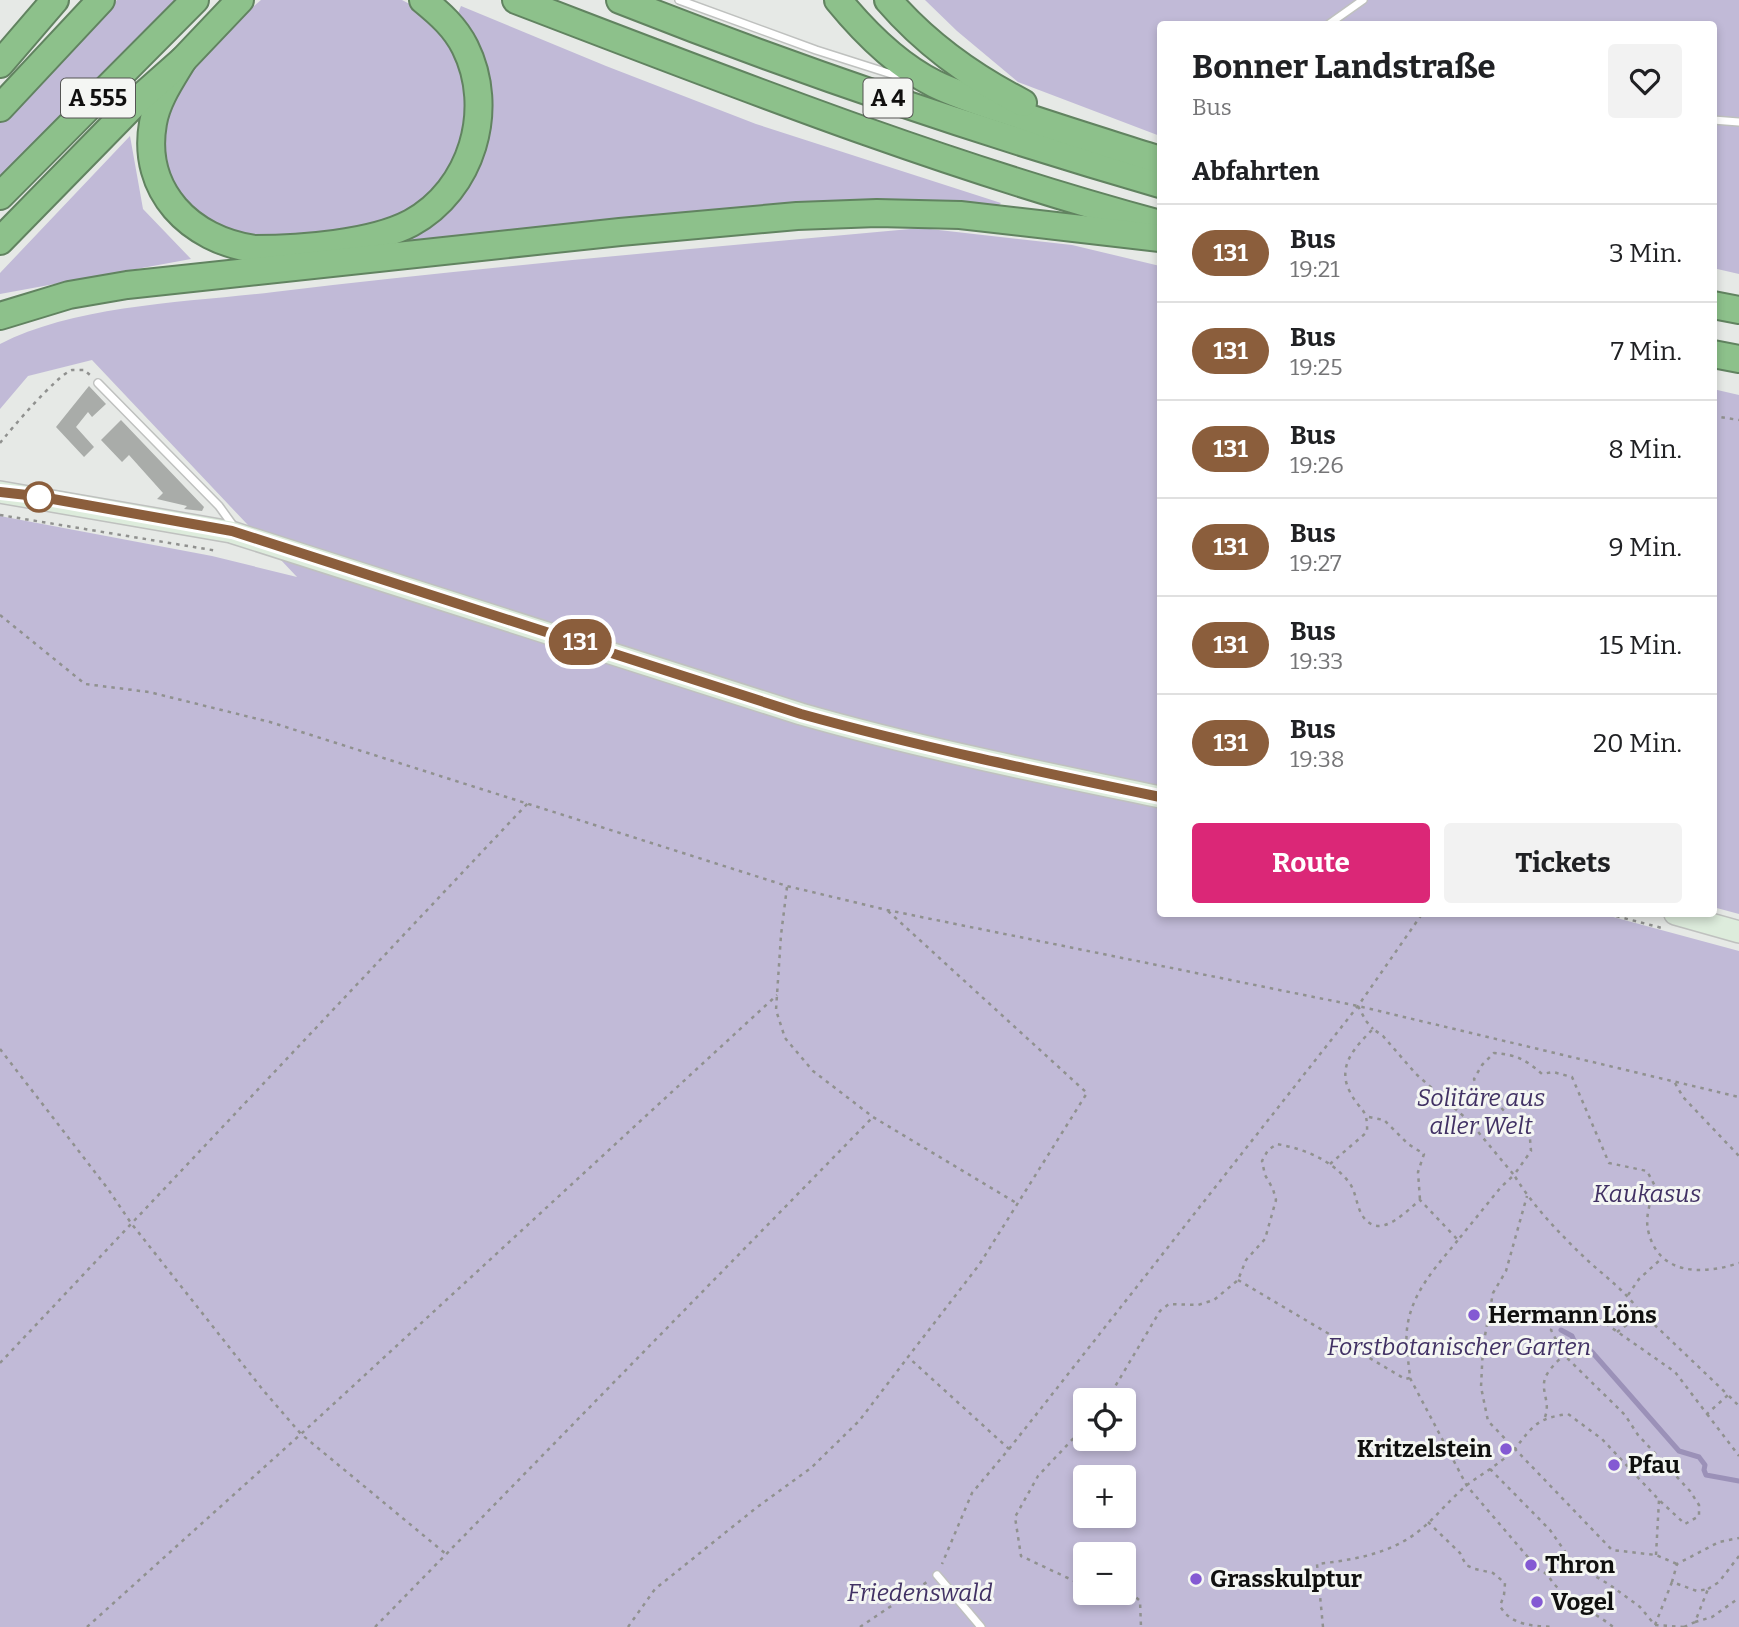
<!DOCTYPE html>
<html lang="de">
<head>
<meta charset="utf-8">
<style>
	:root { --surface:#fff; --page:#f2f2f2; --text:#202124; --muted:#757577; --line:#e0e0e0; --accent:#db2777 }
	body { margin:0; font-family:Bitter,serif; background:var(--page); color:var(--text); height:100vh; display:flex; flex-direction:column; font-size:26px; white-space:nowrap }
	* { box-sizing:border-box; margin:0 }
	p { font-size:23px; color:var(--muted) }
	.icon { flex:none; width:38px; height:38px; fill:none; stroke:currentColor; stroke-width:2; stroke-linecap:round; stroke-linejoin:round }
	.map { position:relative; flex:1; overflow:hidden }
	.details { position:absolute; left:1157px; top:21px; width:560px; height:896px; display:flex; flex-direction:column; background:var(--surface); border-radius:7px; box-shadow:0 4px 10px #0003 }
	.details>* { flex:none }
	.badge { padding:0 14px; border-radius:23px; font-size:24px; line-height:46px }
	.fabs { position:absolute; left:1073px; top:1388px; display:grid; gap:14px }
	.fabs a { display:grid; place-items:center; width:63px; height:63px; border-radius:7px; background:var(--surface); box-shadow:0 4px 10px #0003; font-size:35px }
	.map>.badge { position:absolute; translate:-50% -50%; box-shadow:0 0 0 4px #fff }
	h2 { padding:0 35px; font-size:26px; line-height:63px }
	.round { display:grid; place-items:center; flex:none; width:74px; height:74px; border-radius:7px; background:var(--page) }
	.summary { display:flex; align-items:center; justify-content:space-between; height:119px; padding:0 35px }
	h1 { font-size:33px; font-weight:700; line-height:52px }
	.button { display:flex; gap:14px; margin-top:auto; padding:14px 35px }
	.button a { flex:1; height:80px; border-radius:7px; background:var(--accent); color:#fff; font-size:28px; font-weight:700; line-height:80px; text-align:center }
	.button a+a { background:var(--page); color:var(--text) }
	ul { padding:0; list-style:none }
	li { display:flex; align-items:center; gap:21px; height:98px; padding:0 35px; border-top:2px solid var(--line) }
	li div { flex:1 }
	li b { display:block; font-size:26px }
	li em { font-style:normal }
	li .badge { min-width:77px; font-weight:700; text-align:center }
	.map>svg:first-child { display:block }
	.green { fill:#c1bad7; fill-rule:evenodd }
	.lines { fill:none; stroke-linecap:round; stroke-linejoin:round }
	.stream { stroke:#9b91b8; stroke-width:5 }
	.building { fill:#a9aca9 }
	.lane-casing { stroke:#bfc1bf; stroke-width:10 }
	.secondary-casing { stroke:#bfc1bf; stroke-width:24 }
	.highway-casing { stroke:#618360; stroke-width:30 }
	.path { stroke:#90918f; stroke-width:2.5; stroke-dasharray:3.5 5; stroke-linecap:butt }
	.lane { stroke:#fff; stroke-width:7 }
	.secondary { stroke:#ddecdc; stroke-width:21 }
	.highway { stroke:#8dc18b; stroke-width:26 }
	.line-casing { stroke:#fff; stroke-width:16 }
	.line { stroke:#8b5e3c; stroke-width:10 }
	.stop-dot { fill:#fff; stroke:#8b5e3c; stroke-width:3.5 }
	.poi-dot { fill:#845ad3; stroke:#f4f6f3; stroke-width:2.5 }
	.labels { text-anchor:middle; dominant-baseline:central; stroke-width:6; stroke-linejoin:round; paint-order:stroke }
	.shield { fill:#f4f6f3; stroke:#545553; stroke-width:2 }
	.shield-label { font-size:23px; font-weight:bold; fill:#10100f }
	.park-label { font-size:24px; font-style:italic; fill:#413164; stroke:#f4f6f3 }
	.poi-label { font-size:24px; font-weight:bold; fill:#10100f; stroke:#f4f6f3; text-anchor:start }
</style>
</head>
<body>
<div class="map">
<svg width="1739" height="1627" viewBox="0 0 1739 1627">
	<rect width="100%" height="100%" fill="#e6e9e6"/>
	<g class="green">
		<path d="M117,0H179L0,180V123Z"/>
		<path d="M261,0H402L421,10L451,47L468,86L465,123L446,178L422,205L381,225L260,241L202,221L175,187L164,161L167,112L183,75L242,16Z"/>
		<path d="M925,0H1739V274L1713,268V24H1160V136L1018,82L957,31Z"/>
		<path d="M461,6L606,66L756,124L1001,203L997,207L812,204L636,217L390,246L475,173L493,116L485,63L456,18Z"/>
		<path d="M130,136L143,209L191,259L0,294V273Z"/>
		<path d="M921,228L1072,245L1160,266V914H1602L1739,951V1627H0V516L212,556L297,577L92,360L28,376L0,409V344C75,305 190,302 274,292C489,266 705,248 921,228ZM1085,1400H1124V1438H1085ZM1085,1477H1124V1516H1085ZM1085,1554H1124V1592H1085Z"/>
		<path d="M1713,389L1739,395V914L1713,907Z"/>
	</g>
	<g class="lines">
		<path class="stream" d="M1561,1330L1572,1336L1576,1345L1586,1347L1592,1352L1679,1451L1699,1457L1705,1465L1704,1470L1706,1475L1739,1481"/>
	</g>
	<g class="building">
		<path d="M89,386L106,404L92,417L88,412L76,427L94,447L84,457L56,427Z"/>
		<path d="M121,420L204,507L202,511L184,509L187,506L157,499L163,493L129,455L122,462L101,440Z"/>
	</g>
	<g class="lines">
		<defs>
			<g id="lane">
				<path d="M679,0L816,50L904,78"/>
				<path d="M1329,24L1363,0"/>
				<path d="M1713,120L1739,122"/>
				<path d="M98,383L219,506L232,524V528"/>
				<path d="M937,1575L981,1627"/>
			</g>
			<g id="secondary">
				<path d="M0,492L231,532L801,714C920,748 1040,772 1160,797"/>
				<path d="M1675,914L1739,932"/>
			</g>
			<g id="highway">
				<path d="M516,0C728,81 940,165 1160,224"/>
				<path d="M620,0C797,70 977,131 1160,184"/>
				<path d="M838,0C865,33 897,65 935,84C960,96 986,104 1011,112C1061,129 1110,144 1160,160"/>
				<path d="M888,0C925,43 972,77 1023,103"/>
				<path d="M183,60C171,80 157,100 153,123C141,191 190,240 255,249C300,249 371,244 411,223C472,190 496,109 465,47C455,27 440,14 423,0"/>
				<path d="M0,64L55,0"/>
				<path d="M0,108L101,0"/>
				<path d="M0,196L195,0"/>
				<path d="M0,241L139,99L183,60L240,0"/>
				<path d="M1713,305L1739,310"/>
				<path d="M0,316L69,295L127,285L620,232L797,216L877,213L960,215L1160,238"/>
				<path d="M1713,354L1739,359"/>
			</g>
		</defs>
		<use href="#lane" class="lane-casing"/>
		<use href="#secondary" class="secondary-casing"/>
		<use href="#highway" class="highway-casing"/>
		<g class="path">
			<path d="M1713,416L1739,420"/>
			<path d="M0,443C11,429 57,375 72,370C73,370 83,370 84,370L90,375"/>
			<path d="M0,515L218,551"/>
			<path d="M0,615L85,684L149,692L270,722L787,886L887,910L1358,1006L1739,1097"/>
			<path d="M787,887L781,935L776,1010L785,1038L813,1071L873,1117L1018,1204"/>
			<path d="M888,911L1087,1093L979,1265L908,1357L1009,1449L972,1493L942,1564"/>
			<path d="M1608,914L1662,928"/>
			<path d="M1358,1006L1366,1021L1373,1029"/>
			<path d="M0,1049L108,1189L131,1223L263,1390L301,1434L446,1554"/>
			<path d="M1675,1083L1683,1097L1739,1156"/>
			<path d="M1455,1108L1463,1095L1477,1087"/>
			<path d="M1369,1117L1384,1120L1408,1144L1424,1154L1418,1172L1420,1200"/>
			<path d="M1330,1164L1367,1132C1368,1107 1360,1112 1350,1092C1336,1066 1356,1046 1373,1029L1383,1036L1416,1074L1469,1121L1514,1175L1531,1151L1530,1139L1494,1100L1477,1087L1474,1079L1482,1065L1494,1053C1517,1055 1525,1059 1542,1074L1553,1072L1572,1077L1609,1163L1647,1171L1655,1186C1651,1200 1645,1216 1648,1230C1658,1276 1703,1275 1739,1263"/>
			<path d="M1238,1280L1405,1379L1410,1378C1409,1363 1405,1345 1407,1329C1411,1293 1436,1267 1458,1240"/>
			<path d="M1628,1295L1639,1279L1661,1259"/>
			<path d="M1617,1332L1628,1324L1631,1314L1637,1308"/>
			<path d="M0,1363L528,803"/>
			<path d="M1410,1378L1467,1486L1539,1570C1548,1573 1549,1578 1555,1585C1571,1603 1595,1612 1613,1627"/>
			<path d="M1729,1396L1739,1406"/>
			<path d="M1107,1400L1160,1311L1169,1304L1198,1305L1214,1300L1238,1280L1246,1260L1265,1239L1276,1200L1273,1189L1265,1175L1262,1161L1268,1150L1277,1144C1304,1149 1330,1159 1348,1181C1356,1190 1356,1205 1362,1215C1379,1242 1405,1212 1420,1200L1458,1240L1501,1187L1514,1175C1533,1206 1559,1233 1585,1258C1603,1275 1622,1288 1637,1308L1728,1395L1707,1414L1675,1372L1599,1319L1583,1311C1569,1314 1556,1315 1551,1330L1564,1355L1625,1415L1638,1435L1690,1491L1699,1505V1516L1685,1524L1659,1500L1602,1439L1568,1414C1538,1418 1533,1425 1515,1449L1488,1421L1481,1387L1483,1346L1493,1293L1506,1271L1527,1196"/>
			<path d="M1707,1414L1739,1456"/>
			<path d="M1545,1417C1550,1404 1543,1395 1544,1383C1545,1372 1557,1362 1564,1355"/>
			<path d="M1085,1426L1038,1476L1015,1517L1021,1556L1085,1586"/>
			<path d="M1009,1449L1358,1006L1422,914"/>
			<path d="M1490,1469L1550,1530L1573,1563L1610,1585L1640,1607L1655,1625L1684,1627"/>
			<path d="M1428,1522L1460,1553L1466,1565L1475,1569L1493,1573L1505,1583L1504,1595L1500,1606C1511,1626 1534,1626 1554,1627"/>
			<path d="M1656,1555L1659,1500"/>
			<path d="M1124,1586L1140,1601L1141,1627"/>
			<path d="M1708,1589L1719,1582L1739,1556"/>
			<path d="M1695,1622L1712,1617L1739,1598"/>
			<path d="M1655,1625L1672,1582"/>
			<path d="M87,1627L301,1434L777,995"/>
			<path d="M375,1627L873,1117"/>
			<path d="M628,1627L655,1589L756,1508L811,1468L859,1421L908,1357"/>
			<path d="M860,1627L927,1582"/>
			<path d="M1323,1627L1317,1564C1351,1560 1386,1555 1415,1534C1434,1520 1449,1500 1467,1485C1483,1473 1501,1463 1515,1449L1612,1550L1656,1555L1677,1564"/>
			<path d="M1684,1627L1695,1622L1708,1589L1697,1591L1672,1582L1677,1564L1719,1542L1739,1538"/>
		</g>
		<use href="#lane" class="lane"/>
		<use href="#secondary" class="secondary"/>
		<use href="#highway" class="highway"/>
	</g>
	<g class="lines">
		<defs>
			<path id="line" d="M0,492L36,496L232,531L801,714C920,747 1040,772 1160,797"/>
		</defs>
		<use href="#line" class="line-casing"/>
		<use href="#line" class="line"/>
	</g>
	<circle class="stop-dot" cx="39" cy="497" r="14"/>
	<g class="poi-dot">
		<circle cx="1474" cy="1315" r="7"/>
		<circle cx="1506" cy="1449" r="7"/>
		<circle cx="1614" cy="1465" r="7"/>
		<circle cx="1531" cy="1565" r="7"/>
		<circle cx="1196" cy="1579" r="7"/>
		<circle cx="1537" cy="1602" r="7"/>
	</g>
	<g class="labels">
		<g class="shield">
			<rect x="61" y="78.5" width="74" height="39" rx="5"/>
			<rect x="863.5" y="78.5" width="49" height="39" rx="5"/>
		</g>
		<g class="shield-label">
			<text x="98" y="98">A 555</text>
			<text x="888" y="98">A 4</text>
		</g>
		<g class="park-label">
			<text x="1481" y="1098">Solitäre aus<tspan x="1481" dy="28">aller Welt</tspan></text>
			<text x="1647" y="1194">Kaukasus</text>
			<text x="1459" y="1347">Forstbotanischer Garten</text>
			<text x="920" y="1593">Friedenswald</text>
		</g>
		<g class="poi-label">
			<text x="1488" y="1315">Hermann Löns</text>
			<text x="1492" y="1449" text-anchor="end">Kritzelstein</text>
			<text x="1628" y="1465">Pfau</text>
			<text x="1545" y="1565">Thron</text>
			<text x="1210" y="1579">Grasskulptur</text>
			<text x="1551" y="1602">Vogel</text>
		</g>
	</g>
</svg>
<div class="fabs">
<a><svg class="icon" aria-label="locate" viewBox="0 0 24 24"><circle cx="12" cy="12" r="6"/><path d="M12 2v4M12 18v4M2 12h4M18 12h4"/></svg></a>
<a>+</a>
<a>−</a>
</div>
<b class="badge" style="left:580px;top:642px;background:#8b5e3c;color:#fff">131</b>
<section class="details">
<div class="summary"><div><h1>Bonner Landstraße</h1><p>Bus</p></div><a class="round"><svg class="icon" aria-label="heart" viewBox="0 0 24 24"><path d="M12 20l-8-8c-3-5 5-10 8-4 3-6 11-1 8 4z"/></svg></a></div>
<h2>Abfahrten</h2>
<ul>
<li><span class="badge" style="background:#8b5e3c;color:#fff">131</span><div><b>Bus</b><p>19:21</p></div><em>3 Min.</em></li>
<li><span class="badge" style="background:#8b5e3c;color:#fff">131</span><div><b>Bus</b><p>19:25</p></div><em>7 Min.</em></li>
<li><span class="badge" style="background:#8b5e3c;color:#fff">131</span><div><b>Bus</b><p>19:26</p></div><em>8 Min.</em></li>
<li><span class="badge" style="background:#8b5e3c;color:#fff">131</span><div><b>Bus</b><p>19:27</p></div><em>9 Min.</em></li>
<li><span class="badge" style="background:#8b5e3c;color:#fff">131</span><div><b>Bus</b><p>19:33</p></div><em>15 Min.</em></li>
<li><span class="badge" style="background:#8b5e3c;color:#fff">131</span><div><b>Bus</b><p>19:38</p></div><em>20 Min.</em></li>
</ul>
<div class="button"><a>Route</a><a>Tickets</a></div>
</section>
</div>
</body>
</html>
